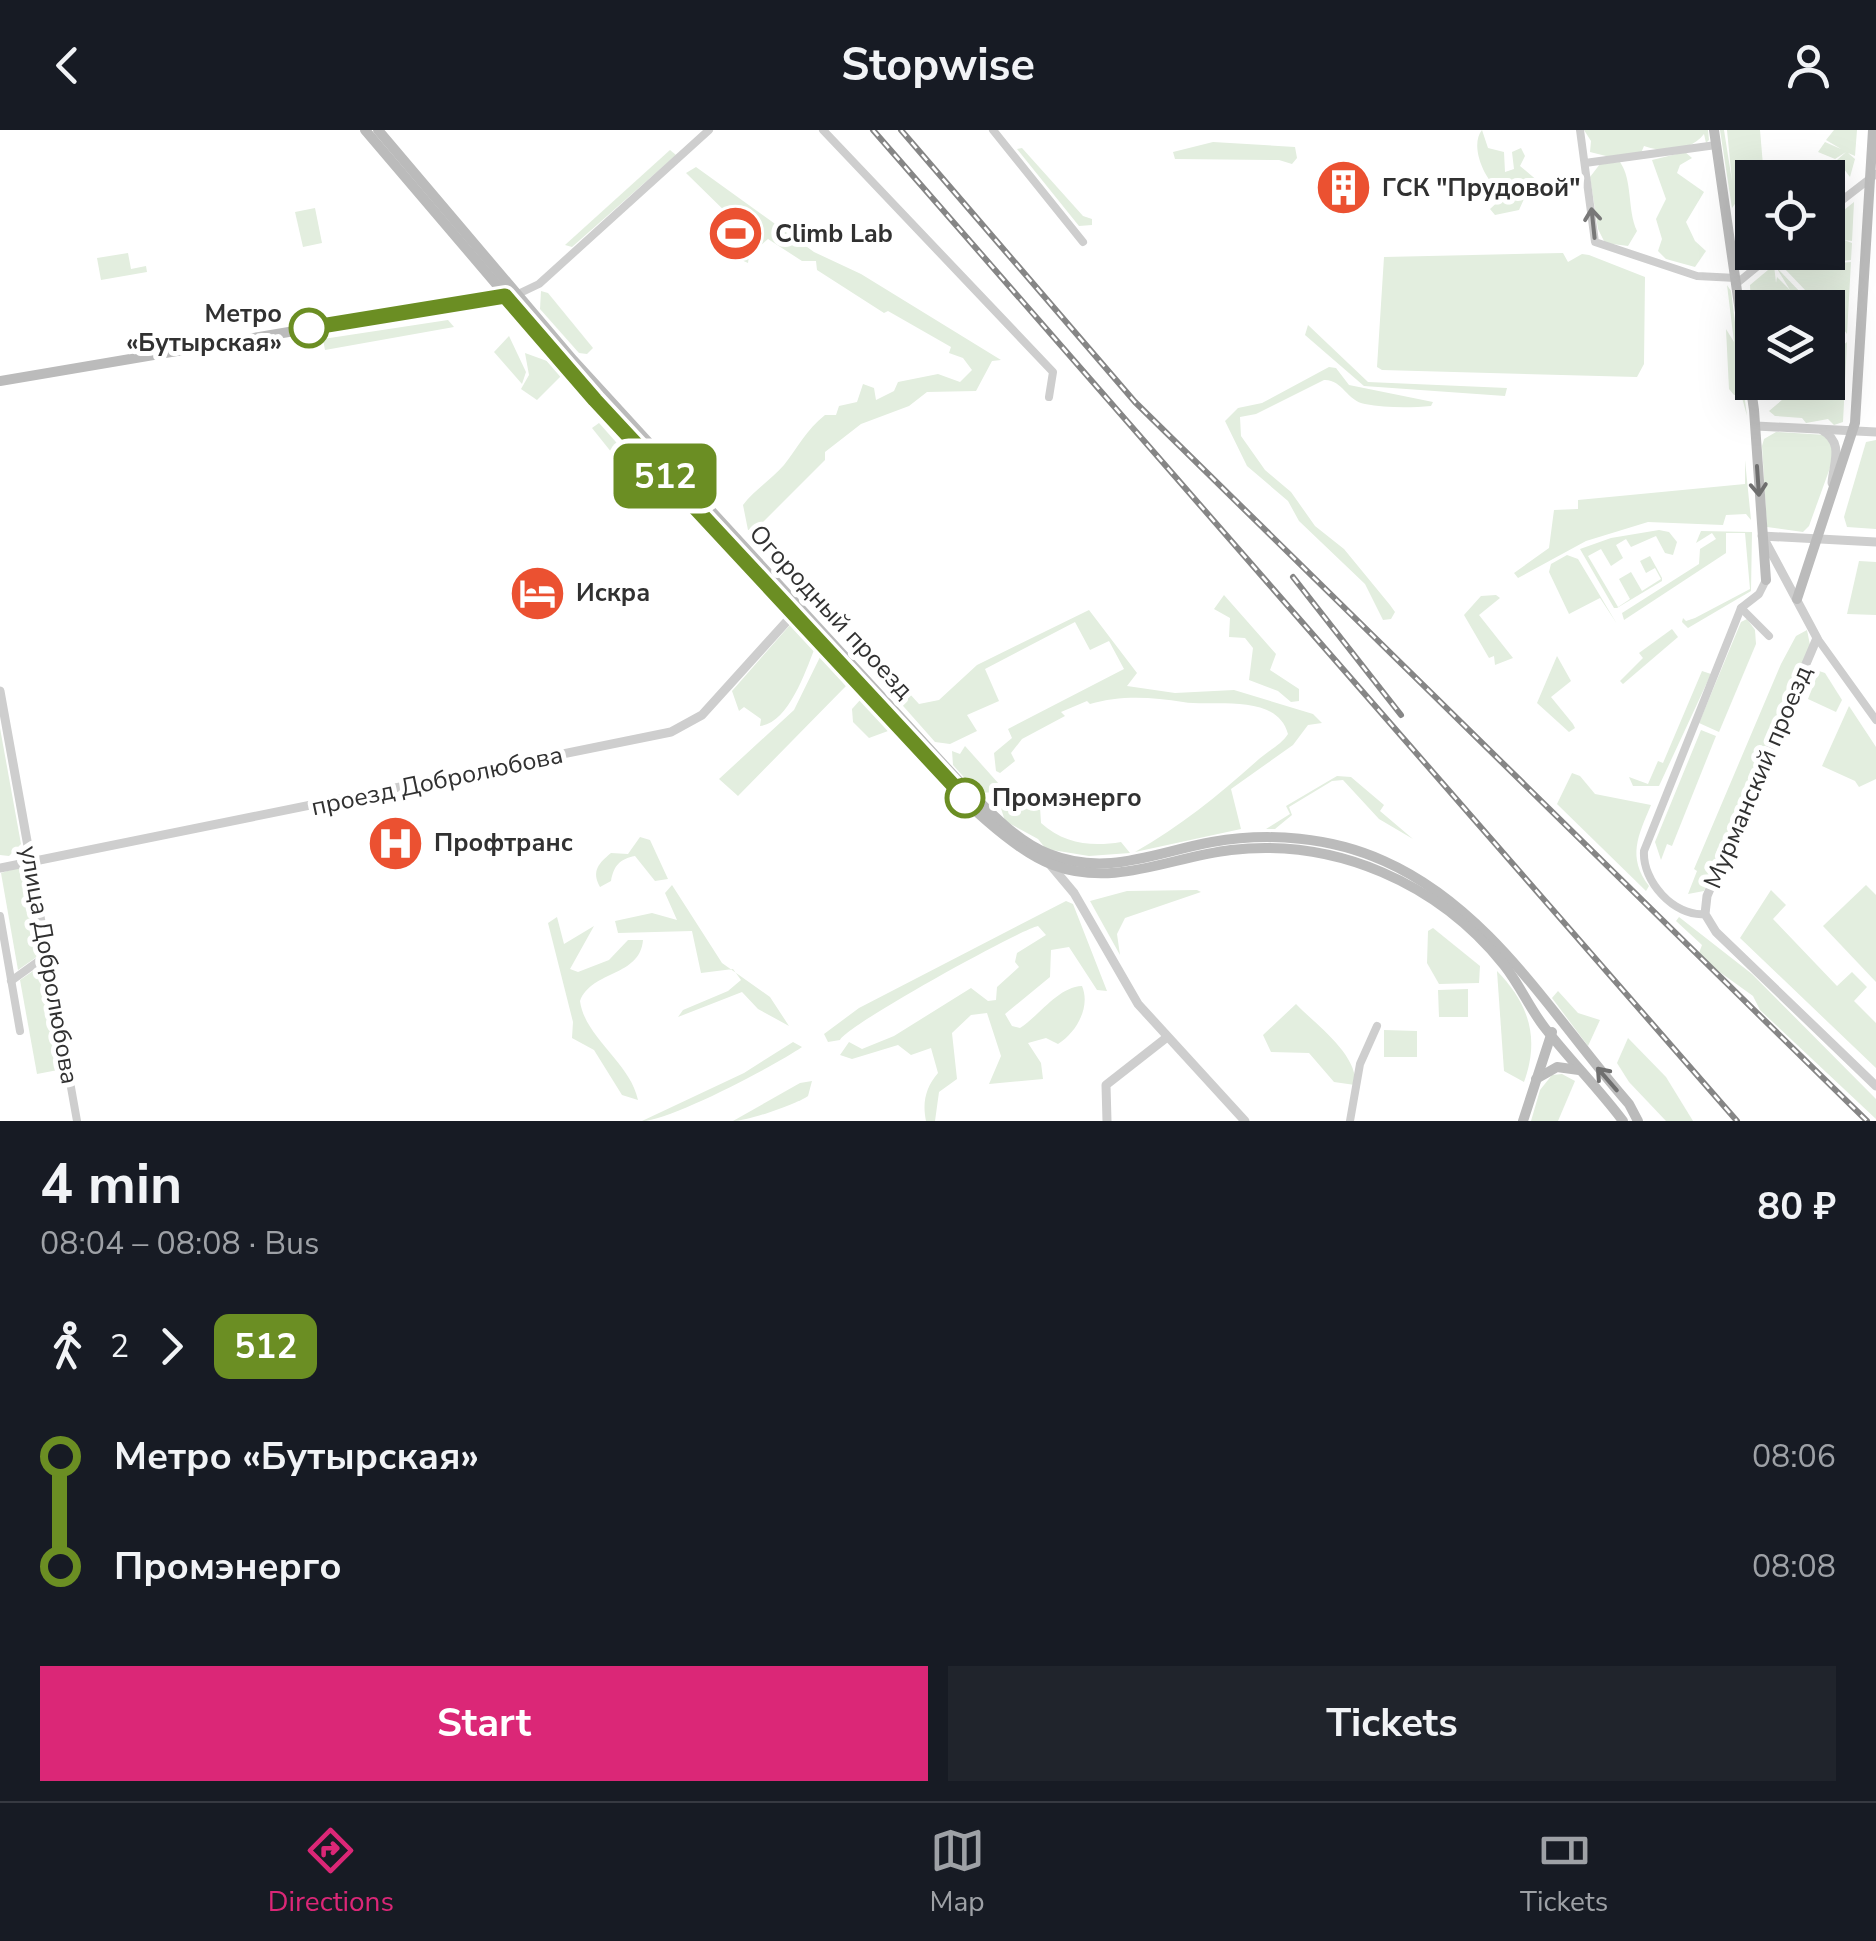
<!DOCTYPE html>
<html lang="en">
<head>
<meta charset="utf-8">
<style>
	:root { --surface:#171b24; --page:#20242c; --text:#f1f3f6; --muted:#9ea1a6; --line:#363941; --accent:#db2777 }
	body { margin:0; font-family:"Nunito Sans",sans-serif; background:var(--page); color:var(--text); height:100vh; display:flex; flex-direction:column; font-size:38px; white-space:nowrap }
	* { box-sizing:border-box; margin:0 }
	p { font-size:32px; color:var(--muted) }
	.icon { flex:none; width:55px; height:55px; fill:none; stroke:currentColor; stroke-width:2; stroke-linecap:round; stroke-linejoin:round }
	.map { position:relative; height:991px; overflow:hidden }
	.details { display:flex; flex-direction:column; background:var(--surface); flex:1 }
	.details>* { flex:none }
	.badge { padding:0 20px; border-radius:15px; font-size:35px; line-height:65px }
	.buttons { position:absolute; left:1735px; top:30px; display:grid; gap:20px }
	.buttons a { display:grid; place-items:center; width:110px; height:110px; border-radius:0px; background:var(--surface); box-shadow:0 10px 40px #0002; font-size:50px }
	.map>.badge { position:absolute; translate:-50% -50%; box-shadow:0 0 0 5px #fff }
	.legs { display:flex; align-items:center; gap:15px; height:110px; padding:0 40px; font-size:32px }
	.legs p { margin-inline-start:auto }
	.summary { display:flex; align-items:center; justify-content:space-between; height:170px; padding:0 40px }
	h1 { font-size:55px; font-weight:700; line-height:75px }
	.button { display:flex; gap:20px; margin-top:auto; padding:20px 40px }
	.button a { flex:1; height:115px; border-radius:0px; background:var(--accent); color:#fff; font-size:40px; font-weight:700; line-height:115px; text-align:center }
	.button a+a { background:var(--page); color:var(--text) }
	ul { padding:0 40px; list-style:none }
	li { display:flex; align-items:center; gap:35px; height:110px; font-size:38px }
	li i { display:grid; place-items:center; width:15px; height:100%; margin:0 12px; background:currentColor }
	li i::after { content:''; width:25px; height:25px; margin:-12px; border:8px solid; border-radius:50%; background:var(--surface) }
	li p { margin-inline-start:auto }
	li:first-child i { background:linear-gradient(#0000 50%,currentColor 0) }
	li:last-child i { background:linear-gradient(currentColor 50%,#0000 0) }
	header { display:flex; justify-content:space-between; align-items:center; height:130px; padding:0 40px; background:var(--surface); font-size:45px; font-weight:700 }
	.menu { display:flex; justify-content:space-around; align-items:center; height:140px; border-top:2px solid var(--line); background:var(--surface); font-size:28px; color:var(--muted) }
	.menu a { display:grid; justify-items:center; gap:5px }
	.menu .selected { color:var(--accent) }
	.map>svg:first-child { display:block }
	.green { fill:#e3eedf }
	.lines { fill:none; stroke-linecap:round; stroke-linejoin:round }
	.minor { stroke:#cecece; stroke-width:8 }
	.tertiary { stroke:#cecece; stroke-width:9 }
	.secondary { stroke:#bbb; stroke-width:10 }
	.rail-casing { stroke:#868686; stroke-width:6 }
	.rail { stroke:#fff; stroke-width:2.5; stroke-dasharray:8; stroke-linecap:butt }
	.oneway { stroke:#787878 }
	.oneway2 { stroke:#6f6f6f }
	.line-1-casing { stroke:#fff; stroke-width:22 }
	.line-1 { stroke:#6b8e23; stroke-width:15 }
	.stop-1-dot { fill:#fff; stroke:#6b8e23; stroke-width:5 }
	.labels { text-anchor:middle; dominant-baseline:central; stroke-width:10; stroke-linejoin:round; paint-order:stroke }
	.poi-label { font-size:25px; font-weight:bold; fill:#313131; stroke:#fff; text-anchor:start }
	.stop-label { font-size:25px; font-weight:bold; fill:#313131; stroke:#fff; text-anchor:end }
	.street-label { font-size:25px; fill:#313131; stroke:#fff }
</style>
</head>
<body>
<header><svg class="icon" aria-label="back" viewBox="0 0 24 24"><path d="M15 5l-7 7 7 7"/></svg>Stopwise<svg class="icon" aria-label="person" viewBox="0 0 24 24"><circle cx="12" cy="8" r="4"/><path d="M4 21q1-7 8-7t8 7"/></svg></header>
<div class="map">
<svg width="1876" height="991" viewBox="0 0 1876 991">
	<rect width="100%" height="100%" fill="#fff"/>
	<g class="green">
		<path d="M1482,0L1488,18L1504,22L1505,42L1514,39L1512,22L1521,18L1525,26L1520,36L1539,52V64L1524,69L1519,80L1495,85L1490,79L1503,67L1515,65L1516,57L1509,54L1501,62C1485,51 1469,16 1482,0Z"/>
		<path d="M1584,0H1708L1709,10L1706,13L1704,4C1690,22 1664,23 1644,16L1641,23L1610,27L1590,22L1591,11Z"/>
		<path d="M1720,0H1724L1732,51L1727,0H1760L1764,47L1752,48V92L1737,99V93L1744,91L1737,71L1732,78Z"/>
		<path d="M1834,0H1857L1855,26L1848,23L1855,29L1850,47L1837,30L1846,22L1835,29L1818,22L1825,12L1841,19L1826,10Z"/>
		<path d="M1213,12L1295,17L1297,28L1292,34L1279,30L1175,29L1173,22Z"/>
		<path d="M1022,18L1083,86L1092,89V95L1079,96L1017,19Z"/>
		<path d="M670,20L676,25L572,117L565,115Z"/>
		<path d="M1685,22L1692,28L1680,35L1677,43L1704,62L1686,92L1695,111L1706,121L1695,137L1666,129L1658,121L1662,109L1656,89L1666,69L1652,30Z"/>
		<path d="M1600,34L1620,32C1633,51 1627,80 1637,101L1628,116L1605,113L1598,99L1590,47Z"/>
		<path d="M696,37L814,122L861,144L1001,230L992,231L976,261L927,262L909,276L861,294L825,322V330L757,398L748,400L743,375C754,360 771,350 784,335C799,316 806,300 825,285H836L839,276L857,272L863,254L874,258L876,270L894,261L898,252L938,244L960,252L972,240L963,228L949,223L951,217L888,181L884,183L817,140L816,131H802L768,109L749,126L748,133L726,123L729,116L742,124L762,105L746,89L739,95L686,43Z"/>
		<path d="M1854,72L1852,111L1844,110L1852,113L1851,130L1800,136L1851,132L1847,204L1839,193L1830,192L1844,210L1828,194V178L1822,177L1809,164L1812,160L1807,162L1784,138L1790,135L1780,130L1789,123L1828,122V93Z"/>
		<path d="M315,78L322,113L303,117L295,82Z"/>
		<path d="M128,123L131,139L146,136L147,142L101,150L97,128Z"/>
		<path d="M1563,123L1568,132L1582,124L1589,125L1645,147L1644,234L1637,247L1382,240L1377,237L1384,127Z"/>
		<path d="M1774,135L1776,153L1777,147L1790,160L1776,137L1804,166L1800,177L1752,178V188L1750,155Z"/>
		<path d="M1727,155L1731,161L1747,286L1741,264L1734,265L1729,259L1726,199L1734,212Z"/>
		<path d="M541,161L548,163L593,218L587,224L579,223L540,179Z"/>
		<path d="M448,190L454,197L325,220L323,209Z"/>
		<path d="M1308,195L1368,252L1507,258L1505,266L1364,256L1305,205Z"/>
		<path d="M1828,197L1842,212L1832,224L1847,212L1843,292L1834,295L1828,289L1806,293L1802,288L1775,286L1769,281L1802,253L1828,252Z"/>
		<path d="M509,206L526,242L522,254L494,222Z"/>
		<path d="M525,223L547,231L561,246L537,270L521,259L529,245Z"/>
		<path d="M1329,237L1336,238L1349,255L1433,272L1431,276C1411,278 1385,278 1365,274C1347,271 1342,249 1324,250L1256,284L1240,287L1241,306L1265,340L1291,362L1315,396L1344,419L1390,475L1395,482L1391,489L1383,490L1365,454L1299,391L1288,371L1247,336L1225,291L1238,278L1262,273Z"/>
		<path d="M599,293L656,357L654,366L622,324L616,328L592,298Z"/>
		<path d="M1776,302L1826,305L1835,324L1809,396L1803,402L1767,397L1762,316L1764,309Z"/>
		<path d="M1876,310V399L1847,397L1844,387L1866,312Z"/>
		<path d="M1745,330L1751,390L1746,384L1726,385L1723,395L1648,392L1586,411L1518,448L1514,443L1549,418L1554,380L1578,379V370L1745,354Z"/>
		<path d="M1659,400L1669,402L1677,412L1673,425L1665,423L1656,406L1631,417L1626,409L1616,415L1623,428L1611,436L1601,419L1588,426L1618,477L1630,469L1619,449L1631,442L1642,461L1661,449L1655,438L1646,443L1640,431L1650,426L1662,448V451L1617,478H1614L1580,419L1611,408Z"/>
		<path d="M1701,401L1752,402L1751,461L1688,498L1682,492L1683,488L1686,491L1695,488L1750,459L1745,403H1726V423L1624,490L1622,483L1699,434L1700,419L1716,409L1712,403L1696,413Z"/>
		<path d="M1567,425L1578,429L1617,494L1600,468L1569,484L1549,442L1551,434Z"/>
		<path d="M1859,431L1876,432V485L1847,484Z"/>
		<path d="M1224,465L1276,524L1270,540L1299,559V571L1291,572L1278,561L1249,550L1253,518L1245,508L1229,507L1230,488L1214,479Z"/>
		<path d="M1496,465L1500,468L1479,485L1513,528L1495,535L1494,526L1489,528L1464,485L1481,466Z"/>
		<path d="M1089,480L1137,543L1127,556L1175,563L1234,560L1313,584L1322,593L1308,595L1293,615L1231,659L1241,699L1135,722C1181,696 1220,664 1259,629C1269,620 1281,615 1288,604C1277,562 1212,577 1183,572C1152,567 1120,565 1090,574L1087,571L1061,582L1065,586L1022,609L1011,623L1015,631L1000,643L996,641L994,623L1012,608L1008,599L1124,539L1109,511L1090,520L1075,492L985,539L999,571L967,585L977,601L950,614L935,612L858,525L862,521L883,541L887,539L919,574L939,570L977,535Z"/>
		<path d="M1747,489L1755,500L1756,514L1719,602L1699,593L1741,492Z"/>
		<path d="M790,495L814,520C805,543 788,593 760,596L761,589L744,577L739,581L732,561Z"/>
		<path d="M1672,499L1678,507L1623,554L1620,551L1643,528L1639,523Z"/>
		<path d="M1807,500L1810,515L1704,761L1688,764L1697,741L1694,739L1781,534L1796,506Z"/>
		<path d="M1557,526L1571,551L1551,567L1573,594L1575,598L1569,602L1537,573Z"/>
		<path d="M820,527L846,556L738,666L719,649L794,580Z"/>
		<path d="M1702,541L1711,544L1659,656H1633L1629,647L1648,654L1658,631L1663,633Z"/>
		<path d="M1819,541L1825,543L1842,570L1836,582L1808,569Z"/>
		<path d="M861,569L888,601L869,608L853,592L852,579Z"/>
		<path d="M1849,576L1876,617V649L1859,657L1855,651L1822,636Z"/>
		<path d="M0,598L21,714L9,726L0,725Z"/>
		<path d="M1701,600L1716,606L1672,716L1667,714L1661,730L1655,712Z"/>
		<path d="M965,616L999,654L997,662L978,663L953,635L952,621L960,624Z"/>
		<path d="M1572,643L1580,646L1595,664L1651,675C1638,706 1627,727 1649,756L1646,761L1557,674Z"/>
		<path d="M1337,646L1351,647L1384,675L1380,681L1413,709L1379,689L1343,650L1332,651L1289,677L1292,685L1275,699H1266L1290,684L1286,676Z"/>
		<path d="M1013,667L1026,668L1040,677L1041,693C1064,714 1092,717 1121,712L1130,723L1089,726L1046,719L1038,709L1005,691L999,672Z"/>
		<path d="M640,707L650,710L668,749L655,751L635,726C620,729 614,735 611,751L600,757C591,741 599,733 611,723L628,724Z"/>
		<path d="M17,738L22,740L38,826L18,840L1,743Z"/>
		<path d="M672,755L722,833L770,867L789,896L758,879L742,862L678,887L683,880L728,861L741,850L733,839L701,843L692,801L618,803L615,791L652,783L677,790L665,763Z"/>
		<path d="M1866,755L1876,765V852L1823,796Z"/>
		<path d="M1197,760L1201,762L1125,788L1117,804L1120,825L1090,771L1127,761Z"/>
		<path d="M1771,760L1786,775L1773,789L1837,856L1852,842L1867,857L1854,871L1876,893V938L1740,808Z"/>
		<path d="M1066,771L1073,774L1107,861L1097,860L1069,817L1051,820L1050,847L1005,884L1012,896L1020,898C1040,885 1058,857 1082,856C1091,877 1076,903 1058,914L1046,908L1028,913L1041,933L1043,949L989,954L1001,926L987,883L971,885L952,903L957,949L939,962L935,991H926C922,972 926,957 938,943L931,918L911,925L898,915L852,929L840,925L849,912L862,919L894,906L971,858L988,871L996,870L997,857L1019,837L1015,832L1017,823L1046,805L1038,796C1017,801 847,895 840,910L828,912L824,904L859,878Z"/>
		<path d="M557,787L564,814L594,796L570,839L578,842L609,830L628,810H643C640,847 592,840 580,871C585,908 630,932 638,970L622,965L594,920L572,908L573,892L548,793Z"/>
		<path d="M1679,787L1752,844L1876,969V989L1760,880L1753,866L1703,830L1699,823L1702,815L1676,791Z"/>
		<path d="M1433,798L1480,836L1479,853L1439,854L1427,833L1428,801Z"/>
		<path d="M40,836L58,940L37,944L20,850Z"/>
		<path d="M1497,841C1529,874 1540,908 1524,952L1504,941Z"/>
		<path d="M1468,859V887H1439L1438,860Z"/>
		<path d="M1558,861L1578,883L1600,890L1588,916L1552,868Z"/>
		<path d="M1296,874C1315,894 1359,925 1355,955L1334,952L1309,923L1271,922L1263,905Z"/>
		<path d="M1384,900L1417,901V927H1384Z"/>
		<path d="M1628,908L1666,947L1693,991H1666L1629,952L1617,933Z"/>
		<path d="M793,912L802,917C776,935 670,991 642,991L744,943Z"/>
		<path d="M1562,944L1575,951L1558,991H1531L1540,960L1552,945Z"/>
		<path d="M812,951L808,966C797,974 748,991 733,991L800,953Z"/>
	</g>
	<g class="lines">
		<g class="minor">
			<path d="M823,0L1053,242L1049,267"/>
			<path d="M993,0L1083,112"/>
			<path d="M1580,0L1595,112L1697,146L1736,148"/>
			<path d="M1585,33L1716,15"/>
			<path d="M1828,81L1876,44"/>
			<path d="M1736,154L1775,122"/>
			<path d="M518,164L539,154L709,0"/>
			<path d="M1741,478L1769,506"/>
			<path d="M1817,508L1876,590"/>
			<path d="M31,733L77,991"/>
			<path d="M1705,784C1674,787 1642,751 1644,721L1741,478L1759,464L1766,450"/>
			<path d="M0,786L20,901"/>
			<path d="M11,851L47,825"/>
			<path d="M1350,991L1360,934L1377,896"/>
		</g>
		<g class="tertiary">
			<path d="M1756,296L1876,302"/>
			<path d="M1822,300C1844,313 1834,331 1832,353"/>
			<path d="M1762,406L1876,412"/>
			<path d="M1763,407L1817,508L1707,766L1705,784L1716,802L1876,956"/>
			<path d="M0,561L31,733"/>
			<path d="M1048,732L1074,763L1138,874L1245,991"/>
			<path d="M0,738L671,602L702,585L798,479"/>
			<path d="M1107,991L1106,955L1166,908"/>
		</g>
		<g class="secondary">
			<path d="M365,0L595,270L755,441"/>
			<path d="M378,0L573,230L966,659C992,683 1016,711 1049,724C1107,747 1156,722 1212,712C1269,702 1331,707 1384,731C1492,779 1554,889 1629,974L1638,991"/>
			<path d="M1714,0L1754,280L1766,450"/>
			<path d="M0,251L507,165"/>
			<path d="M1797,469L1855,293L1873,0"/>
			<path d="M795,482C853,546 977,707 1053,735C1115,758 1170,727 1231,720C1336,708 1438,753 1504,835C1520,855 1530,879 1545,898C1570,930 1599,959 1623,991"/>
			<path d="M1536,949L1557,937L1579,940"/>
			<path d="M1523,991L1552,902"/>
		</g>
		<defs>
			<g id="rail">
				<path d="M873,0L1737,991"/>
				<path d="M901,0L1135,272L1867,991"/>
				<path d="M1293,447L1401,585"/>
			</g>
		</defs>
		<use href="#rail" class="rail-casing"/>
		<use href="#rail" class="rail"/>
	</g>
	<defs><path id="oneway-shaft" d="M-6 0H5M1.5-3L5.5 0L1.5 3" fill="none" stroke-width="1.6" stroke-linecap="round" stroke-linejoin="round" transform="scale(2.5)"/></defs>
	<use class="oneway" href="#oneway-shaft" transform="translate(1593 93) rotate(-96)"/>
	<g class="oneway2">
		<use href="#oneway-shaft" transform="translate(1758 351) rotate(86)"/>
		<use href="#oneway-shaft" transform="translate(1607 949) rotate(-131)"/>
	</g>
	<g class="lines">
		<defs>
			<path id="line-1" d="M309,198L505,166L595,270L965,668"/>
		</defs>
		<use href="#line-1" class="line-1-casing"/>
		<use href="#line-1" class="line-1"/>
	</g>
	<defs>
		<symbol id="building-disc" viewBox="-11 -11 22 22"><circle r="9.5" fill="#eb5131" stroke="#fff"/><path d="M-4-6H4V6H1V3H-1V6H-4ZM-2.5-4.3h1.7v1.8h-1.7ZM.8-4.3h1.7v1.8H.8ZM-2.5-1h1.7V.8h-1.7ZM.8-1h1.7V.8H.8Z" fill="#fff"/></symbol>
		<symbol id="stadium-disc" viewBox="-11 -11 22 22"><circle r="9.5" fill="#eb5131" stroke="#fff"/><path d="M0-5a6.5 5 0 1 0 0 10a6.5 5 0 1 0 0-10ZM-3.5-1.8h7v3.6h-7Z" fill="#fff"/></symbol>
		<symbol id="hotel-disc" viewBox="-11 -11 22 22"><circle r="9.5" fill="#eb5131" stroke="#fff"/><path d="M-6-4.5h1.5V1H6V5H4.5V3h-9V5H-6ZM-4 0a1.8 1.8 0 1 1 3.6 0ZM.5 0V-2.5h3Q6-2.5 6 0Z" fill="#fff"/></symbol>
		<symbol id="hospital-disc" viewBox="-11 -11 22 22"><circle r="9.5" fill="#eb5131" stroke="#fff"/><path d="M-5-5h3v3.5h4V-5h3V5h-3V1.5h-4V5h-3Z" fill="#fff"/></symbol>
	</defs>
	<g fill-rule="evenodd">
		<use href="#building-disc" x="1312" y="26" width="63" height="63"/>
		<use href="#stadium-disc" x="704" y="72" width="63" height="63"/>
		<use href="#hotel-disc" x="506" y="432" width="63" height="63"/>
		<use href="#hospital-disc" x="364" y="682" width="63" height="63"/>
	</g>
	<g class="stop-1-dot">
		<circle cx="309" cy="198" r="18"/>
		<circle cx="965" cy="668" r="18"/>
	</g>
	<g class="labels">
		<g class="poi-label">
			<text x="1382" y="58">ГСК "Прудовой"</text>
			<text x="775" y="104">Climb Lab</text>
			<text x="576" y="463">Искра</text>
			<text x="434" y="713">Профтранс</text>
		</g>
		<g class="stop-label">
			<text x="282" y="184">Метро<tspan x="282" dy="29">«Бутырская»</tspan></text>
			<text x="992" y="668" text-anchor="start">Промэнерго</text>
		</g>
		<g class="street-label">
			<text transform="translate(831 482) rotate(47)">Огородный проезд</text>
			<text transform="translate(1758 647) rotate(-67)">Мурманский проезд</text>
			<text transform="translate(437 651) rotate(-12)">проезд Добролюбова</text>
			<text transform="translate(49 835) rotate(80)">улица Добролюбова</text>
		</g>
	</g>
</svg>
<div class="buttons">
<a><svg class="icon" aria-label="locate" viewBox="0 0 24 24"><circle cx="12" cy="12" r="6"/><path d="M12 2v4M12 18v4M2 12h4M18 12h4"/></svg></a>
<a><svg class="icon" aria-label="layers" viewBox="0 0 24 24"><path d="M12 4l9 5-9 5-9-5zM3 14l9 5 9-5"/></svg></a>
</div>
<b class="badge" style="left:665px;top:346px;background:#6b8e23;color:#fff">512</b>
</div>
<section class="details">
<div class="summary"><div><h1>4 min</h1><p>08:04 – 08:08 · Bus</p></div><b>80 ₽</b></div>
<div class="legs"><svg class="icon" aria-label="walk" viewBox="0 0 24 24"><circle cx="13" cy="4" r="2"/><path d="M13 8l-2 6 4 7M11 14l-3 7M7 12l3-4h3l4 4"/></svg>2<svg class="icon" aria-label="forward" viewBox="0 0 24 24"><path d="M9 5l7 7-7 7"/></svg><b class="badge" style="background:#6b8e23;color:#fff">512</b></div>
<ul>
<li><i style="color:#6b8e23"></i><b>Метро «Бутырская»</b><p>08:06</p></li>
<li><i style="color:#6b8e23"></i><b>Промэнерго</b><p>08:08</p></li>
</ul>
<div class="button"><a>Start</a><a>Tickets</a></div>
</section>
<nav class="menu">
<a class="selected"><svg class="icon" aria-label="directions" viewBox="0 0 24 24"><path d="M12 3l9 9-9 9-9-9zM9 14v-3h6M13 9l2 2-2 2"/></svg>Directions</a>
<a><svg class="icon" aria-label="map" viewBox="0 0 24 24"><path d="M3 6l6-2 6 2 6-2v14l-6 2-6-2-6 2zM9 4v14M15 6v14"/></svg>Map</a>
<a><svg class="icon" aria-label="tickets" viewBox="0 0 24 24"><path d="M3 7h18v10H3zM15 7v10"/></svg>Tickets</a>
</nav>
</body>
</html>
